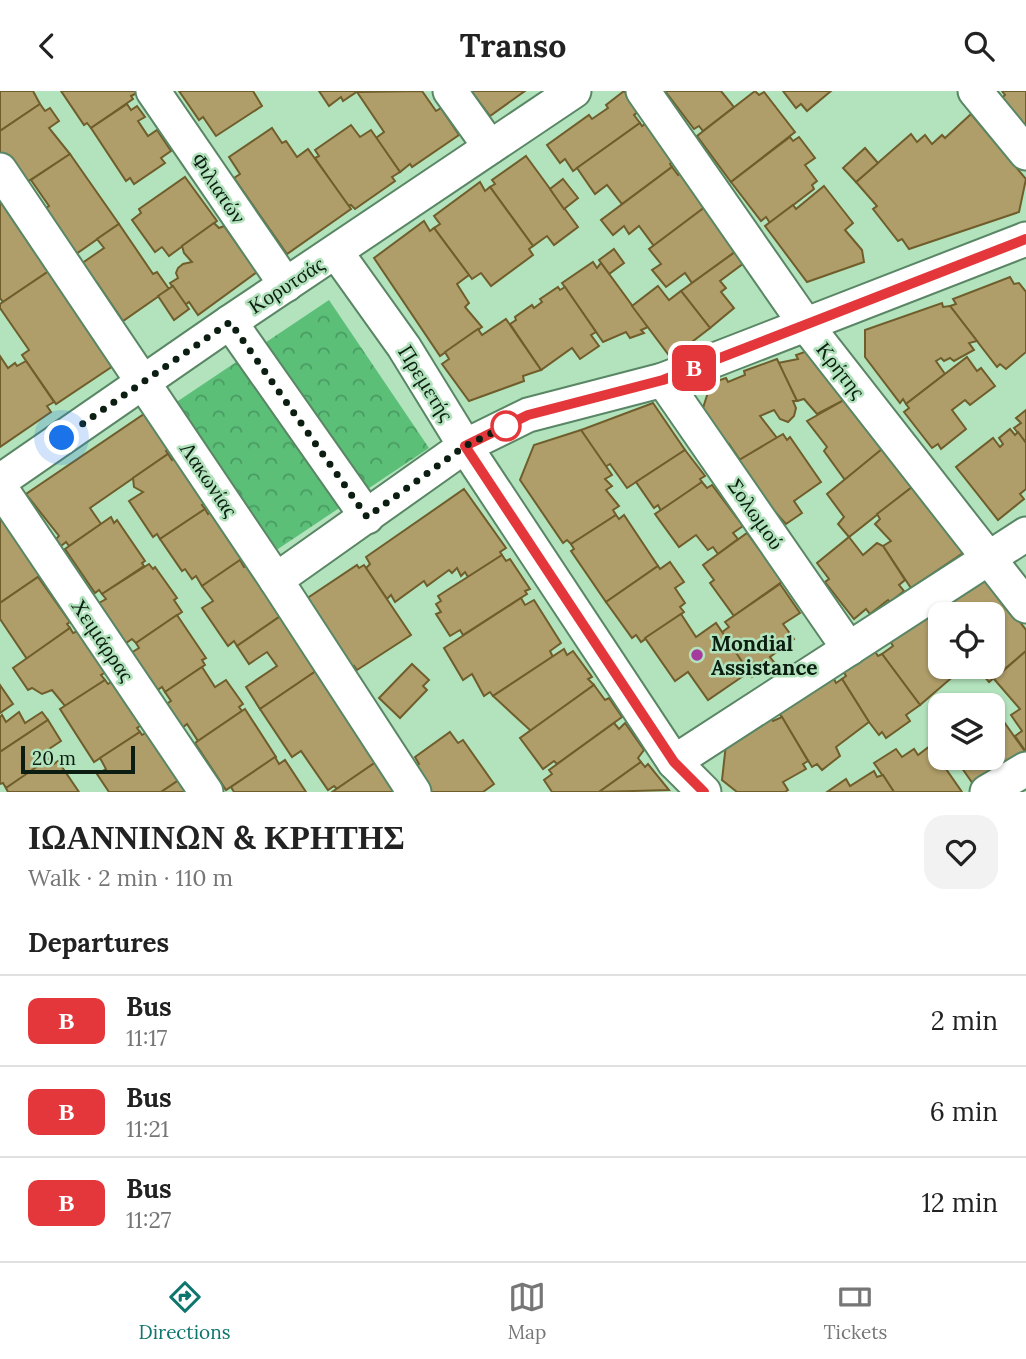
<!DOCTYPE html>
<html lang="en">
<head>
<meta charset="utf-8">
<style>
	:root { --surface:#fff; --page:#f2f2f2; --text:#222; --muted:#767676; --line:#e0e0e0; --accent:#0f766e }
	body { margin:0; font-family:Lora,serif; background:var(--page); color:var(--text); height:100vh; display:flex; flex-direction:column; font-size:26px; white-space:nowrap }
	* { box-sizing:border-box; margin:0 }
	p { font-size:23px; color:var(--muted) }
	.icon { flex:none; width:38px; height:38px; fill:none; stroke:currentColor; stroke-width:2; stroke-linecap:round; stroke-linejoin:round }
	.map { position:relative; height:701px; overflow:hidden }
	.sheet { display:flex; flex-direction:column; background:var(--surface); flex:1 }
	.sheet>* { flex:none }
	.badge { padding:0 14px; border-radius:10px; font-size:24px; line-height:46px }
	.buttons { position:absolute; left:928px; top:511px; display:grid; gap:14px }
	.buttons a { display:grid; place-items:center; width:77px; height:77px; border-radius:14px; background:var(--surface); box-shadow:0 2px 5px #0004; font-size:35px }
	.scale { position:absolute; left:21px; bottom:18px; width:114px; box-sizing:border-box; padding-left:7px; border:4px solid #0b1e11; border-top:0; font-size:19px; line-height:24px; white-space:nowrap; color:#0b1e11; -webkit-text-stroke:5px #b3e3bd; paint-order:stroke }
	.you { position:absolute; width:35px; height:35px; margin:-18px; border:5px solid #fff; border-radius:50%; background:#1a73e8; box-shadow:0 0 0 10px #1a73e833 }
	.map>.badge { position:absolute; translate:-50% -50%; box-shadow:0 0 0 4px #fff }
	h2 { padding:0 28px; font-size:26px; line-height:63px }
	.round { display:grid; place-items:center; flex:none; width:74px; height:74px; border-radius:21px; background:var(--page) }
	.headline { display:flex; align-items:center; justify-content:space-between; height:119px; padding:0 28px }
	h1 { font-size:33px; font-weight:700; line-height:52px }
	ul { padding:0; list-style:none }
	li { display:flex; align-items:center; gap:21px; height:91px; padding:0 28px; border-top:2px solid var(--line) }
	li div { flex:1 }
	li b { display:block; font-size:26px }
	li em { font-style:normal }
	li .badge { min-width:77px; font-weight:700; text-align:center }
	header { display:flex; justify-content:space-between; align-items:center; height:91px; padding:0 28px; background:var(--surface); font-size:32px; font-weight:700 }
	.menu { display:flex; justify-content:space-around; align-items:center; height:98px; border-top:2px solid var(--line); background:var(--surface); font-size:19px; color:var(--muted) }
	.menu a { display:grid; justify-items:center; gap:4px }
	.menu .selected { color:var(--accent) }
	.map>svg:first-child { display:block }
	.park { fill:url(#park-crowns) }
	.building { fill:#b09e6a; stroke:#6f5e2b; stroke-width:2 }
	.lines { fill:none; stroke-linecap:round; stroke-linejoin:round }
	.street-casing { stroke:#598664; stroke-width:37 }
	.street { stroke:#fff; stroke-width:33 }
	.line-casing { stroke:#fff; stroke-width:16 }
	.line { stroke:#e4373b; stroke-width:10 }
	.walk { stroke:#0b1e11; stroke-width:7; stroke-dasharray:0 12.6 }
	.stop-dot { fill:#fff; stroke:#e4373b; stroke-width:3.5 }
	.poi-dot { fill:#a53b9d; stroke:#b3e3bd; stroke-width:2.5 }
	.labels { text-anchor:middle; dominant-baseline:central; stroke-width:5; stroke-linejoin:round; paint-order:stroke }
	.street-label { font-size:21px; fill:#0b1e11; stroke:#b3e3bd }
	.poi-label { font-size:21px; font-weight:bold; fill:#0b1e11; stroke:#b3e3bd; text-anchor:start }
</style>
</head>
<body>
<header><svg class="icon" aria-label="back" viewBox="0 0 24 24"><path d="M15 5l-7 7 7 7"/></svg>Transo<svg class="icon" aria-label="search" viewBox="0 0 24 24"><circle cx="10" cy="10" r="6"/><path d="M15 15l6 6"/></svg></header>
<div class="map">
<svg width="1026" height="701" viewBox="0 0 1026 701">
	<defs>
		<pattern id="park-crowns" width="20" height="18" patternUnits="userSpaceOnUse" patternTransform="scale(1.75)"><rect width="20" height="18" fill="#5bbf78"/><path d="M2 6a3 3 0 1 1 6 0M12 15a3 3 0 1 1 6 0" fill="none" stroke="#499b61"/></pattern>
	</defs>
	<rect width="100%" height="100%" fill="#b3e3bd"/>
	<path class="park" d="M329,209L429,357L275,460L175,312Z"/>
	<g class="building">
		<path d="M0,0H33L40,13L0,40Z"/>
		<path d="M61,0H136L137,2L131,5L133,8L91,37L87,32L84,34Z"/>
		<path d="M179,0H253L262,15L216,45L203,26L199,29Z"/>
		<path d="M319,0H358L343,10L341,6L329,15Z"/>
		<path d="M422,0L436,20L441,17L459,44L412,76L410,73L400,81L376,47L384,41L357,1Z"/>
		<path d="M471,0H525L490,25Z"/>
		<path d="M624,0L639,20L634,24L640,32L573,80L565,68L560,72L547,54L589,24L592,28L608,17L606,14Z"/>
		<path d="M665,0H721L734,16L703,40L699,35L694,38Z"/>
		<path d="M755,0L759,4L764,1L795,41L731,91L697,45Z"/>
		<path d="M783,0H831L807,20L801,13L796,17Z"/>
		<path d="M1002,0H1026V36L1001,8L1005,4Z"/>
		<path d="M40,13L45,20L50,17L59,30L49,37L70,63L21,95L0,64V40Z"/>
		<path d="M127,13L131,19L137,15L145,26L138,30L148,45L157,39L171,60L161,67L165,72L134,93L130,87L126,90L91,37Z"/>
		<path d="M971,23L1026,88L1019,121L909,158L902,148L898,150L873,118L877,115L856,91L911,43L917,51L925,44L932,53L942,44L945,47Z"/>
		<path d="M640,32L642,35L645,33L673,70L670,73L672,76L622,113L607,94L595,103L577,77Z"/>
		<path d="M351,34L360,46L371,39L400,81L392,86L395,90L355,118L351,114L348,115L315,67L319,65L315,59Z"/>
		<path d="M272,37L282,52L286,50L297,66L308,58L351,118L287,163L234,87L240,83L229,66Z"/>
		<path d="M790,46L793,50L799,46L815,67L805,74L817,90L812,94L814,98L770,132L766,126L761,130L731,91Z"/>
		<path d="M865,57L878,72L856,91L843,77Z"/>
		<path d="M70,63L119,133L76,163L45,118L49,115L31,89Z"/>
		<path d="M526,65L578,136L554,154L547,145L533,155L490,96L495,93L492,89Z"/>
		<path d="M672,76L678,84L682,80L708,114L654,155L639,135L629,143L624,135L613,144L601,129Z"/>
		<path d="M185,86L217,130L169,165L162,156L155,161L132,129L141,122L139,118Z"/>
		<path d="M563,88L578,107L564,118L550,98Z"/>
		<path d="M480,91L485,100L490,96L533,155L529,158L533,164L491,195L481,182L472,188L434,137L440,133L434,125Z"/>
		<path d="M824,95L853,132L845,139L862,159L864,171L807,191L765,135L793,114L796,118Z"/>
		<path d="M2,110L49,180L3,211L0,207V111Z"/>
		<path d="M705,116L739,158L692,192L685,182L666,196L652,179L661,173L649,158Z"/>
		<path d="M424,130L430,140L434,137L469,184L457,193L469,212L465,216L482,236L440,265L374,167Z"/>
		<path d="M214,132L219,137L224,135L257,181L198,224L189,211L185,214L170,192L178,187L176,182L178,177L183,173L192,171L184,162L182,155Z"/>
		<path d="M119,133L153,183L157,181L169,198L123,230L97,192L93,195L78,175L104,157L97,148Z"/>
		<path d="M614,158L624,172L609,183L599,169Z"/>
		<path d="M735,161L744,172L720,190L726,197L721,201L734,217L710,237L681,200Z"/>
		<path d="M593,171L597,177L601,172L648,236L641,239L644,242L630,247L626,241L603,251L562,192Z"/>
		<path d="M49,180L113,275L56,313L22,264L29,259L0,217V213Z"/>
		<path d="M1010,186L1014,193L1019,192L1026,201V261L1006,278L1000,273L997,276L950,215L956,213L953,208Z"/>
		<path d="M173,195L189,218L174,229L158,205Z"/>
		<path d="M658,195L669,209L681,200L710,237L671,267L632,215Z"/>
		<path d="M558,196L560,199L565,196L596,241L591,244L599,255L580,268L572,257L541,279L510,233L516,229L515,226L532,214L534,217L542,211L540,208Z"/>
		<path d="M942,212L943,216L950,215L977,250L969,252L974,259L954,270L950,267L944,270L941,267L936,270L945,283L906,313L903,308L900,312L865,266V239Z"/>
		<path d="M506,228L541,279L523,285L524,290L469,310L442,273L449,268L445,261L478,238L482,244Z"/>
		<path d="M816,257L846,308L817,323L804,308L797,310L778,272L798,268L796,264Z"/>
		<path d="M0,265L8,277L15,272L17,275L26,270L54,311L47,315L51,321L0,356Z"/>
		<path d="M967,266L977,280L981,277L995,295L970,314L965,309L952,319L966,338L941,358L938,353L932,357L904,321L909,317L906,313Z"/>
		<path d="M777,268L797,310H793L796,317L794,325L788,331L780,328L774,319L760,325L777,347L740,369L729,353L725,354L702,320L711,292L726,287L728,291L745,284L744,280Z"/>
		<path d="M846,308L882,358L845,389L824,360L827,356L807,330Z"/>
		<path d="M653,312L685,359L627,397L610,373L605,376L581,339Z"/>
		<path d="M1026,319V352L1014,337L1021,332L1016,327Z"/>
		<path d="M147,321L171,356L166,360L168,363L90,417L101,433L69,455L66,451L61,455L56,448L59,445L26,403Z"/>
		<path d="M1010,338L1015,344L1018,341L1026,352V398L1020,403L1024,408L998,429L956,376L993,347L1000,356L1003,353L999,347Z"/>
		<path d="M581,339L612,384L605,388L612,395L606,399L619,415L613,419L616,424L571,453L567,449L563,452L520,389L534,354Z"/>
		<path d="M783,343L787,349L790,346L821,391L794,410L802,422L786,433L776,422L770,425L734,372Z"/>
		<path d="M882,358L916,393L849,446L838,433L844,426L827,403Z"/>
		<path d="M685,359L705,385L700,388L702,391L661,420L658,414L654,417L636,391Z"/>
		<path d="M168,363L172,369L179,363L210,409L202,414L205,418L160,448L157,443L153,446L129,410L143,401L134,396L133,387Z"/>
		<path d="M702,391L707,397L712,394L743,435L733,442L738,448L718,463L713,456L708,459L696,444L679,456L655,423Z"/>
		<path d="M916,393L966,460L911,497L883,455L891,450L875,433L880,428L877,423Z"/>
		<path d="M464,398L506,457L500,461L502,464L468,486L465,481L461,485L457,477L452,482L449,479L427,495L424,490L395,511L391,504L387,508L366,477L370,473L366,466Z"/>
		<path d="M205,418L208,423L215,418L247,465L202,495L196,485L192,488L185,478L182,480L160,448Z"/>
		<path d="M616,424L619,428L624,424L658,475L606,511L571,460L574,458L571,453Z"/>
		<path d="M0,425L41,484L0,512Z"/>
		<path d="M111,426L114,432L117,429L145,470L142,472L144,475L102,503L99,499L95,502L65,458Z"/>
		<path d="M747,442L783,490L734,525L710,492L714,489L703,474Z"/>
		<path d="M849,446L863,464L877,452L883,455L905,489L899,494L904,500L890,511L888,509L870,523L866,518L854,528L825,491L829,488L817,472Z"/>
		<path d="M502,464L506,470L510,468L530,498L525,500L527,503L463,544L460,539L450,545L436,523L441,521L436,513L441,510L438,505Z"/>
		<path d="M240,469L244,476L248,474L282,524L237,555L234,550L228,555L202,517L213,510L202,495Z"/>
		<path d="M670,471L684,491L675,497L685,512L680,516L684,521L641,551L636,544L632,547L606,511L658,475L660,478Z"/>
		<path d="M149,473L153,478L155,476L177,507L174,509L182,521L136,552L132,548L126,552L99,512L106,508L102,503Z"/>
		<path d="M357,474L359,477L364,474L411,544L357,579L354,575L349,579L303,510Z"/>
		<path d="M38,486L70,531L67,533L70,537L27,568L0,528V512Z"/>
		<path d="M987,488L1026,539V560L989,591L977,576H992V523H942L939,518Z"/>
		<path d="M780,493L800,522L783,533L794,548L770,566L774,571L752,586L721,542L729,536L725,531Z"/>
		<path d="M521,507L525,514L534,509L561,552L550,560L553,566L493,605L490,601L484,605L472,583L463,589L444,557Z"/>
		<path d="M681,523L696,546L716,532L749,581L708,609L688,581L675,590L645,547Z"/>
		<path d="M177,524L206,567L202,569L205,574L165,601L162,596L156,600L131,562L139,557L136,552Z"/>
		<path d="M282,524L319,578L260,618L246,596L277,575L267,561L249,573L237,555Z"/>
		<path d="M926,525L930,530L933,528L940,537V576H964L920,614L882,563L893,555L890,550Z"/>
		<path d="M70,537L73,542L78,540L106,581L101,584L105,589L65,615L52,599L42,603L32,597L28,599L13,577Z"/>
		<path d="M564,558L567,564L573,560L592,586L588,588L594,594L531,640L493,605Z"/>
		<path d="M874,559L878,565L882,563L920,614L906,624L910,630L886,647L882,641L879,644L869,631L842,588L846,585L842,578Z"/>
		<path d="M1026,560V661L1015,645L1022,640L1011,624L1020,618L994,588Z"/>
		<path d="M412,573L429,589L423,595L427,599L400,627L379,607Z"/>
		<path d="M202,576L215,596L226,589L243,613L239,616L242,620L198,650L187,633L182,637L166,613L171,610L165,601Z"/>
		<path d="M319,578L376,671L337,698L334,695L328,699L301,660L292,666L260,618Z"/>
		<path d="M833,586L836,592L842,588L869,631L836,656L840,665L822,679L817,673L812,676L778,620Z"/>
		<path d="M105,589L108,593L114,589L143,633L137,637L140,641L94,671L60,618Z"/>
		<path d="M0,594L13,613L0,622Z"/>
		<path d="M594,594L605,609L609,607L622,626L557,673L554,670L543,678L520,647Z"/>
		<path d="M992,614L1026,662L973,693L955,667H992Z"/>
		<path d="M245,618L276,666L226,699L195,652Z"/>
		<path d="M19,621L25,632L42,621L48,629L0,661V626L2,624L6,631Z"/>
		<path d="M769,624L773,630L782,626L808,670L803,673L806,678L783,691L788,699L785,701H737L722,689L726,653Z"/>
		<path d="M48,629L61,650L37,666L42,673L6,697L3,692L0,693V661Z"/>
		<path d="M614,632L619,638L625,632L644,659L638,667L641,671L599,701H552L544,689L552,683L549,679Z"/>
		<path d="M140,641L142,644L147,641L179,689L161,701H109L97,683L106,678L100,667Z"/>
		<path d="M450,641L458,652L463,649L494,693L483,701H429L413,677L419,673L415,666Z"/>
		<path d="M930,655L962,701H894L874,672L896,658L902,666L914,658L918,664Z"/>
		<path d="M51,666L54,673L58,670L79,701H8L6,697Z"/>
		<path d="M275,666L279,673L285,669L306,701H234L231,696Z"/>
		<path d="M376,671L401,701H332Z"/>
		<path d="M641,671L645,676L648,673L669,699L599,701Z"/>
		<path d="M874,680L877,686L883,684L894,701H827L846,688L850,695Z"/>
		<path d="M179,689L187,701H161Z"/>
	</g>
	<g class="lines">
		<defs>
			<g id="street">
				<path d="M153,0L286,194"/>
				<path d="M450,0L490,56"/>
				<path d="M643,0L806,234L1026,515"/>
				<path d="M975,0L1026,62"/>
				<path d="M0,79L276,489L414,701"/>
				<path d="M336,161L404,256L465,355L674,671L704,701"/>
				<path d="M230,231L367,426"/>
				<path d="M663,289L849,558"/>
				<path d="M0,390L230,231L574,0"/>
				<path d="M0,396L206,701"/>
				<path d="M276,489L465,355L528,324L663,289L1026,148"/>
				<path d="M674,671L1026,443"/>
				<path d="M987,701L1026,678"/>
			</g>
		</defs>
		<use href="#street" class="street-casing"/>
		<use href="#street" class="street"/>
	</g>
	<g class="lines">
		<defs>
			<path id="line" d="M704,701L674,671L465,355L528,324L663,289L1026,148"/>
		</defs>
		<use href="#line" class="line-casing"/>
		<use href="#line" class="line"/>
		<path class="walk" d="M62,347L230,231L367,426L465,355L506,335"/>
	</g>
	<circle class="stop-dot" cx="506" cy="335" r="14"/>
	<circle class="poi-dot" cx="697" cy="564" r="7"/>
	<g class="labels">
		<g class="street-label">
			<text transform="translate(219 97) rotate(56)">Φιλιατών</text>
			<text transform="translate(286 194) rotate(-33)">Κορυτσάς</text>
			<text transform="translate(841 279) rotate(52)">Κρήτης</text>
			<text transform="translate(426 292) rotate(58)">Πρεμετής</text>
			<text transform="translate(209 388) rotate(56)">Λακωνίας</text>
			<text transform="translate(756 423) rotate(55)">Σολωμού</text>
			<text transform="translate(103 549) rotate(56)">Χειμάρρας</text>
		</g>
		<g class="poi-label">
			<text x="711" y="552">Mondial<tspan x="711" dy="24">Assistance</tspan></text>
		</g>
	</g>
</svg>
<div class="buttons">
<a><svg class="icon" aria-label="locate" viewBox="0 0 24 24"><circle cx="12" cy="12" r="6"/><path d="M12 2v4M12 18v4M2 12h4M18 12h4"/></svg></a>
<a><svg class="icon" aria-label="layers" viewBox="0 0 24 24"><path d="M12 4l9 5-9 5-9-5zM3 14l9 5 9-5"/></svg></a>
</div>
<div class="scale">20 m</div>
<div class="you" style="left:62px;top:347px"></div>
<b class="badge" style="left:694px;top:277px;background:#e4373b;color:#fff">Β</b>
</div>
<section class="sheet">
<div class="headline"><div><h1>ΙΩΑΝΝΙΝΩΝ &amp; ΚΡΗΤΗΣ</h1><p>Walk · 2 min · 110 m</p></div><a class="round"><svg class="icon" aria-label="heart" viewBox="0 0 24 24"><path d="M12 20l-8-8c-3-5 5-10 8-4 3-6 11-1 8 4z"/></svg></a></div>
<h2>Departures</h2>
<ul>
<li><span class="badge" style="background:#e4373b;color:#fff">Β</span><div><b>Bus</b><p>11:17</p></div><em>2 min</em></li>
<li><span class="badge" style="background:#e4373b;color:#fff">Β</span><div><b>Bus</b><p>11:21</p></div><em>6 min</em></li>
<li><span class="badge" style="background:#e4373b;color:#fff">Β</span><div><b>Bus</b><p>11:27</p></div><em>12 min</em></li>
</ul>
</section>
<nav class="menu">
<a class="selected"><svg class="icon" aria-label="directions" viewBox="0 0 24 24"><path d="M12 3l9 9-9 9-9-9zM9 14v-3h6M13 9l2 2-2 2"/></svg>Directions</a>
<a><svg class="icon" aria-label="map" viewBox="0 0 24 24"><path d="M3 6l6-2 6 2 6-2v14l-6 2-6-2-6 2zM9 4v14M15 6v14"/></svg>Map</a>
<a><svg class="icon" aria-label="tickets" viewBox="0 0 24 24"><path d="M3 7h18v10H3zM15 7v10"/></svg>Tickets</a>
</nav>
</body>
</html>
